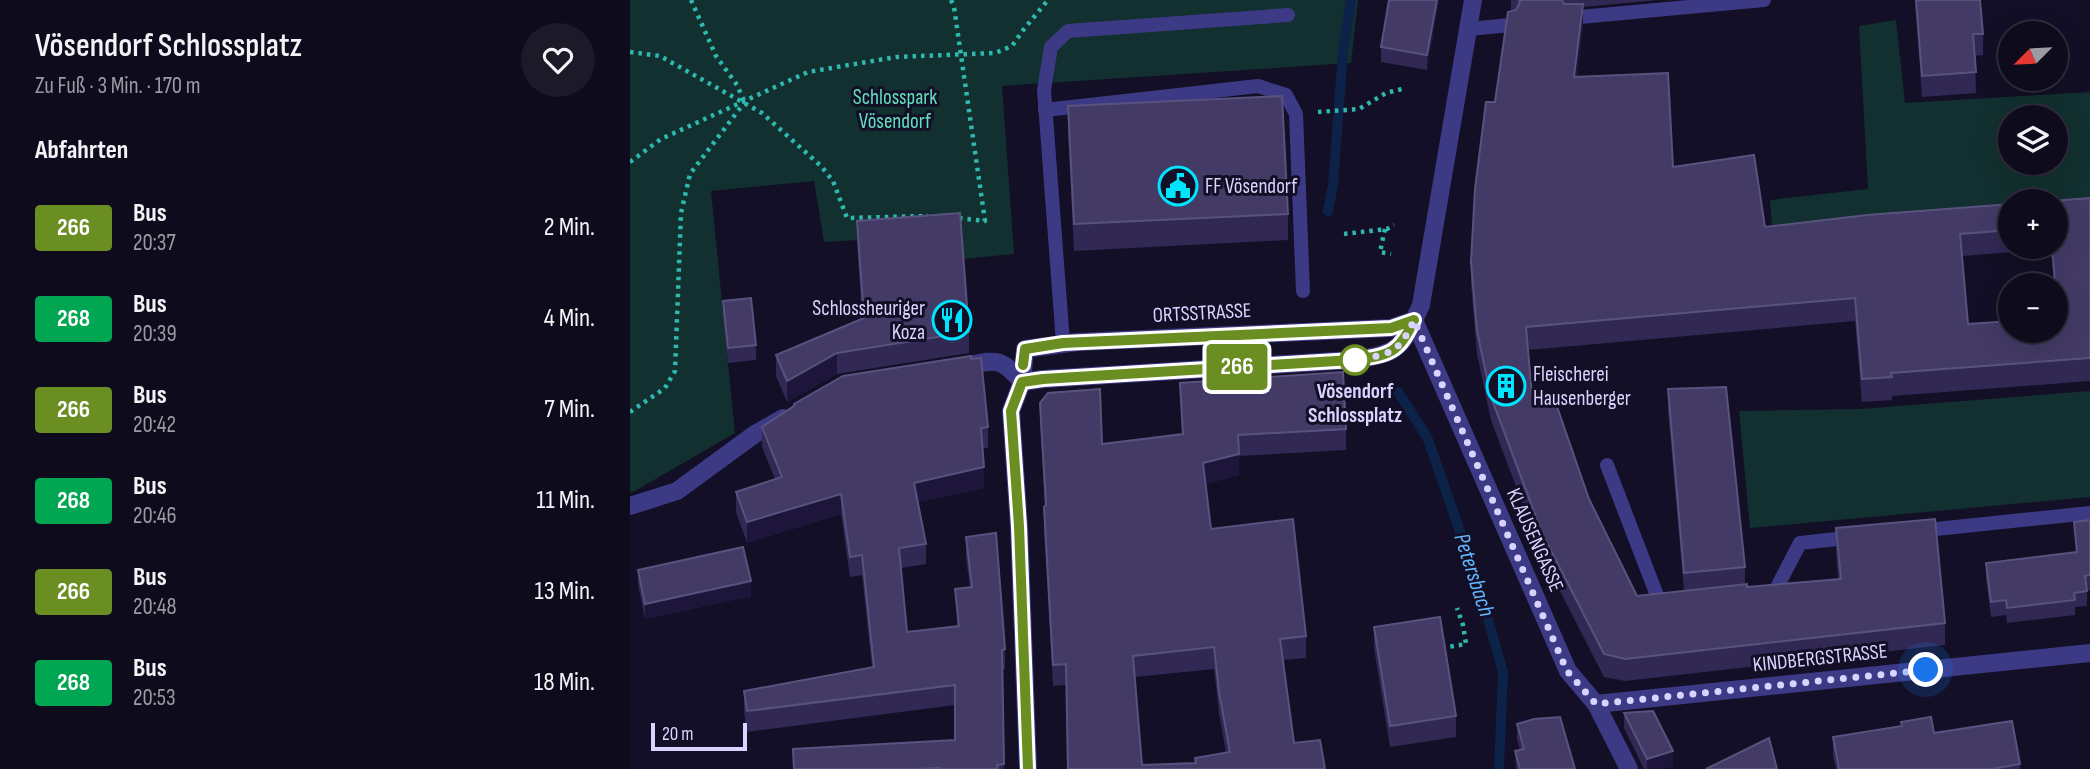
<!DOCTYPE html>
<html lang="de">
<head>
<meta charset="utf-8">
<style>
	:root { --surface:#0e0b1c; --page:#1c1929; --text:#f1f3f6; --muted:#9b9ba3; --line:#2e2b3b }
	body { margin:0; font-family:"Sofia Sans Condensed",sans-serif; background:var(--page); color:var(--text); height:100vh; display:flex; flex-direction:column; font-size:26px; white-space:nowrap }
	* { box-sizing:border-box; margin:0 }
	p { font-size:23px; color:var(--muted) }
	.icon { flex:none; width:38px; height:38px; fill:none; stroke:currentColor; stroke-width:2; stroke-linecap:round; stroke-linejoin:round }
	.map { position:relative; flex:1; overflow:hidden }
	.drawer { display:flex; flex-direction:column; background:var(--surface); width:630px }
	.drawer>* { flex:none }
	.badge { padding:0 14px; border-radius:5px; font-size:24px; line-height:46px }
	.needle { width:46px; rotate:246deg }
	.fabs { position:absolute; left:1368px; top:21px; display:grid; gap:14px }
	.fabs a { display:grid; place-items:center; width:70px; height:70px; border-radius:50%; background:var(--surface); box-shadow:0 7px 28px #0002,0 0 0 2px var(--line); font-size:35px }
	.scale { position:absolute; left:21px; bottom:18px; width:96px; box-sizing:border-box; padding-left:7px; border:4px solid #d9d4ff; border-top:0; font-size:19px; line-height:24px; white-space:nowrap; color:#d9d4ff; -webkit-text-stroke:5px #130f26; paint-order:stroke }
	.you { position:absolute; width:35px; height:35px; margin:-18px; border:5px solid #fff; border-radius:50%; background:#1a73e8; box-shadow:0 0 0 10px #1a73e833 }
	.map>.badge { position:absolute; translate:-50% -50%; box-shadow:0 0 0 4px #fff }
	h2 { padding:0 35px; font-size:26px; line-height:63px }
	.round { display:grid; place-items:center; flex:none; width:74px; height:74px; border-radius:37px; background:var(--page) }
	.head { display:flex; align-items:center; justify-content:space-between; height:119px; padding:0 35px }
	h1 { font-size:33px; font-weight:600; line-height:52px }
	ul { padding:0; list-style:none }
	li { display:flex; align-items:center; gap:21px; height:91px; padding:0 35px }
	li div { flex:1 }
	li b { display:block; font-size:26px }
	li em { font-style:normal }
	li .badge { min-width:77px; font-weight:700; text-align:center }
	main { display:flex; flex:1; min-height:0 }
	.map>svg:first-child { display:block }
	.green { fill:#12302f; fill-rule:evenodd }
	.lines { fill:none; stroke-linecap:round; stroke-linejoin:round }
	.stream { stroke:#0c2248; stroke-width:10 }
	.path { stroke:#2fb8b0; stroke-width:4.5; stroke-dasharray:3.5 5; stroke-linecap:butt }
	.service { stroke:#3d3a85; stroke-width:14 }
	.minor { stroke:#3d3a85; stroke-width:18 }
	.tertiary { stroke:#3d3a85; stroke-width:18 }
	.wall { fill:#312854; fill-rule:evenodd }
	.shaded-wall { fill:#1d163a }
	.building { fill:#433a66; stroke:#5a527e; stroke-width:2; fill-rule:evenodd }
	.line-casing { stroke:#fff; stroke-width:16 }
	.line { stroke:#6b8e23; stroke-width:10 }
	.walk { stroke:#d9d4ff; stroke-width:7; stroke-dasharray:0 12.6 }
	.stop-dot { fill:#fff; stroke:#6b8e23; stroke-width:3.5 }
	.labels { text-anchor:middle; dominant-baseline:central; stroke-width:6; stroke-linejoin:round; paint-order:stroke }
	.park-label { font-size:21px; fill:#5fe0c0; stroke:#130f26 }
	.poi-label { font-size:21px; fill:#d9d4ff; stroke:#130f26; text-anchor:start }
	.street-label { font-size:21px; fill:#d9d4ff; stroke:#130f26 }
	.stop-label { font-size:21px; font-weight:bold; fill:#d9d4ff; stroke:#130f26 }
	.water-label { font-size:23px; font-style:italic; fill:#62b6ff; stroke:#130f26 }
</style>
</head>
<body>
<main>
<section class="drawer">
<div class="head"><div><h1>Vösendorf Schlossplatz</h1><p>Zu Fuß · 3 Min. · 170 m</p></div><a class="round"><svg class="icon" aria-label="heart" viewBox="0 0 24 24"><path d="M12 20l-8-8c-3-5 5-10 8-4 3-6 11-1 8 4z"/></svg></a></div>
<h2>Abfahrten</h2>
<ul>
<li><span class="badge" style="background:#6b8e23;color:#fff">266</span><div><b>Bus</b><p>20:37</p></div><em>2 Min.</em></li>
<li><span class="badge" style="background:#00a651;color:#fff">268</span><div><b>Bus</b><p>20:39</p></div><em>4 Min.</em></li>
<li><span class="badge" style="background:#6b8e23;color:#fff">266</span><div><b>Bus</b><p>20:42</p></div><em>7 Min.</em></li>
<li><span class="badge" style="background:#00a651;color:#fff">268</span><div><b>Bus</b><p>20:46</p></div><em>11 Min.</em></li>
<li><span class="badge" style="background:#6b8e23;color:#fff">266</span><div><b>Bus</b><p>20:48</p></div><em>13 Min.</em></li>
<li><span class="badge" style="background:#00a651;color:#fff">268</span><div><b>Bus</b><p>20:53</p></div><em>18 Min.</em></li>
</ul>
</section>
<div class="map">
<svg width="1460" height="769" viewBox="0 0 1460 769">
	<rect width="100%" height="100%" fill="#130f26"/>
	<g class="green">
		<path d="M0,0H728L721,63L372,86L384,254L332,259L330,234L194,242L184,181L81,191L105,433L5,491L0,492Z"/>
		<path d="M1266,20L1275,103L1460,92V212L1426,201H1381V219L1143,239L1140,200L1238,189L1229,26ZM1381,117H1426V163H1381Z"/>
		<path d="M1460,391V497L1120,528L1109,411L1230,409Z"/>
	</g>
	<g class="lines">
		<g class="stream">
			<path d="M698,211L703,185L713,52L721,0"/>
			<path d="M768,392L797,437L848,583L873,672L869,769"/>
		</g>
		<g class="path">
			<path d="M61,0L86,56L107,85L114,101"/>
			<path d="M321,0L324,7L355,221L328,218"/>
			<path d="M0,52L30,56L132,113L191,166L203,181L217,218L298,216"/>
			<path d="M688,112L729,109L756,93L776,88"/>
			<path d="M0,162L31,139L178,72L266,57L365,53L382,46L394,29L418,0"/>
			<path d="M755,229L750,252L761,254"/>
			<path d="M714,234L757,229L764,225"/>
			<path d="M0,412L35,388L45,371L51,213L60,174L114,103"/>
			<path d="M812,648L836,644L833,625L827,608"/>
		</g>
		<g class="service">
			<path d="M939,18L1134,0"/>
			<path d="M839,29L880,25"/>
			<path d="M415,110L628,86L656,95L666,114L673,291"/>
			<path d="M433,343L414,90L421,47L438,31L658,15"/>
			<path d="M977,465L1031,606L1037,605"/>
			<path d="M1287,531L1460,513"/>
			<path d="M1138,596L1143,595L1170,543L1225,537"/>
		</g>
		<g class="minor">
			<path d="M784,320L938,671L966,704L999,769"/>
			<path d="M329,367C362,362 368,353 392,382"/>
			<path d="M0,506L47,491L125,434L153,418"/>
			<path d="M966,704L1460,653"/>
		</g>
		<g class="tertiary">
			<path d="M392,382L413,379L723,360C772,353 771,348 791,305L843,0"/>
			<path d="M398,769L389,526L381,411L392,382L395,349L447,342L761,328L784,320"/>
		</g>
	</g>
	<g class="wall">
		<path d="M759,0H809L797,70L751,62V47Z"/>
		<path d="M881,0H1029L953,7V26L947,77L1043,167L1135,227L1381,204V247H1426L1460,198V381L1262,396V400L1232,402L1225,321L898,350L902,396L959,499L1007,596L1054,591L1038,410V389L1115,567V585L1117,587L1208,579L1206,551V528L1315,623V645L995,681L974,677L912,556L861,420L847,354L841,285V262L865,102L881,11ZM1421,249L1424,285H1426V331L1338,324L1332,256Z"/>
		<path d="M1285,0H1341L1353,34V55L1345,56L1346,93L1292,97Z"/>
		<path d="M438,106L658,214V240L444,251L438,132Z"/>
		<path d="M227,221L339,332V353L207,374L157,402L146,376V355L232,318L227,242Z"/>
		<path d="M93,301L126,345V360L98,363L93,317Z"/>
		<path d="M341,359L358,427V448H353L354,488L288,502L296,544V564L271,568L277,632L327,626L325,589L340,587L336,558V537L375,649V669L373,670L374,769H163V749L325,740V705L117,732L114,712V691L242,667L232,575L220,577L211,514L117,543L106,512V492L145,479L132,447V427Z"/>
		<path d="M550,383L716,429V450L609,456V475L576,484L581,529L676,636V658L653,660L664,743L695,769H437L436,685L423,686L414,528V507L415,506L410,424V403L472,444L552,434ZM584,669L589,713L596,753L565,758V763L512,765L505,677Z"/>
		<path d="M1460,520V590L1457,591V606L1445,607V615L1377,623L1376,615L1361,617L1356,578V563L1446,552L1444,522Z"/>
		<path d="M8,570L121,596L15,619L8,585Z"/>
		<path d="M744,627L826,716V737L760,747L744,648Z"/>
		<path d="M994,713L1043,766L1033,769H1014L994,728Z"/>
		<path d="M1271,722L1390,764V769H1206L1203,756V737L1271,726Z"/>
		<path d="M887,724L945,769H886L885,751L890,750L887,739Z"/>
	</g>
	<g class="shaded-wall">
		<path d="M807,0H809L797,70V55Z"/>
		<path d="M953,4V26L944,100V77Z"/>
		<path d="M207,353V374L157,402V381Z"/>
		<path d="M609,454V475L573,485V463Z"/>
		<path d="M354,467V488L284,503V483Z"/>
		<path d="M211,494V514L117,543V522Z"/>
		<path d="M121,581V596L15,619V604Z"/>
		<path d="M1043,751V766L1033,769H1017V759Z"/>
	</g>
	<g class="building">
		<path d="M759,0H807L797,55L751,47Z"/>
		<path d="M889,0H932L934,4H953L944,77L1038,73L1043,167L1124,155L1135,227L1237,215L1381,204V230L1330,234L1338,324L1381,321V331H1426V317H1428L1422,247H1426V201H1422L1460,198V358L1261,373L1262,377L1232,379L1225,298L896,327L902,396L923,395L959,499L1007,596L1117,584V587L1211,579L1206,528L1305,519L1315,623L995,659L974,654L912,533L861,397L847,331L841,262L845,189L856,102H865L878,12L886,10L890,2Z"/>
		<path d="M1286,0H1350L1353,34H1343L1346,72L1292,76Z"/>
		<path d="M652,96L658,214L444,224L438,106Z"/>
		<path d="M330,213L339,332L207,353L157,381L146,355L234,318L227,221Z"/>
		<path d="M121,298L126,345L98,348L93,301Z"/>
		<path d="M341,356V359L351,358L358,427L351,428L354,467L284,483L296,544L269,548L277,632L329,626L325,589L342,587L336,537L366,533L375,649L372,650L374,764L367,765L368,769H310V768L284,769H164L163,749L325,740V685L117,711L114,691L244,667L232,555L220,557L211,494L117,522L106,492L152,477L132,427L164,406V404L213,376Z"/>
		<path d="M713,372L716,429L608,435L609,454L573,463L581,529L663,519L676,636L650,639L664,743L690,740L695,769H438L436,664L423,665L414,507L416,505L410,403L418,393L470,389L472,444L553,434L550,383ZM584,647L589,692L600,752L565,758L566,763L512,765L503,656Z"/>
		<path d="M1096,387L1115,567L1054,573L1038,389Z"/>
		<path d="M1460,520V575L1455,576L1457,591L1444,593L1445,600L1377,608L1376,600L1361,602L1356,563L1447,552L1444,522Z"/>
		<path d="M113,547L121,581L15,604L8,570Z"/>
		<path d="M810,617L826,716L760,726L744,627Z"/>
		<path d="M1023,711L1043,751L1017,759L994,713Z"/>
		<path d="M930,717L945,769H890L885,751L894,749L887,724L904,719Z"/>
		<path d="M1301,717L1304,733L1382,721L1390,764L1362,769H1209L1203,737L1272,726L1271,722Z"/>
		<path d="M1139,738L1147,769H1076Z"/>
	</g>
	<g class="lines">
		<defs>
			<path id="line" d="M393,365L395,349L433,343L761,328L784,320C769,354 759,355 723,360L413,379L392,382L381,411L389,526L398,769"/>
		</defs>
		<use href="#line" class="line-casing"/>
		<use href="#line" class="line"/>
		<path class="walk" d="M725,360H723C759,355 769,354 784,320L937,671L966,704L1296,670"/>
	</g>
	<defs>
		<symbol id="civic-ring" viewBox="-11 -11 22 22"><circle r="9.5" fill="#130f26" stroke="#00e5ff" stroke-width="1.5"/><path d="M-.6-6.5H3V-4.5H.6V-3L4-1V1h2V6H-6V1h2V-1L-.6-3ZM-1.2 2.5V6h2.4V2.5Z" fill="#00e5ff"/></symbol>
		<symbol id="restaurant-ring" viewBox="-11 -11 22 22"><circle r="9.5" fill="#130f26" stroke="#00e5ff" stroke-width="1.5"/><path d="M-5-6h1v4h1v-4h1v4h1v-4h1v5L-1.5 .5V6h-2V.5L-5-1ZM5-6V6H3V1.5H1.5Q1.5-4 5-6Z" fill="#00e5ff"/></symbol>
		<symbol id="building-ring" viewBox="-11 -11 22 22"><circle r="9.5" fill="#130f26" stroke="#00e5ff" stroke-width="1.5"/><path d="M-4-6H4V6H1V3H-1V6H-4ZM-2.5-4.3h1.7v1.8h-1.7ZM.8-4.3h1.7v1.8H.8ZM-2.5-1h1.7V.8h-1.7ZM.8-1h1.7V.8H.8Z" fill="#00e5ff"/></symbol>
	</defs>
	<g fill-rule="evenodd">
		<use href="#civic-ring" x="526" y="164" width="44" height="44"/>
		<use href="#restaurant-ring" x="300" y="298" width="44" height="44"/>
		<use href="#building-ring" x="854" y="364" width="44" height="44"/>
	</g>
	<circle class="stop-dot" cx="725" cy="360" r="14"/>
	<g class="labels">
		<g class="park-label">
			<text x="265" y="97">Schlosspark<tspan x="265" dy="24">Vösendorf</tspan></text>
		</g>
		<g class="poi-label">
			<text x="575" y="186">FF Vösendorf</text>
			<text x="295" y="308" text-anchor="end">Schlossheuriger<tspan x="295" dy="24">Koza</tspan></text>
			<text x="903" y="374">Fleischerei<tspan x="903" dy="24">Hausenberger</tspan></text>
		</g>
		<g class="street-label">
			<text transform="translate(572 313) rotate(-3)">ORTSSTRASSE</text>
			<text transform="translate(905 540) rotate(66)">KLAUSENGASSE</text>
			<text transform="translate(1190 658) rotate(-6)">KINDBERGSTRASSE</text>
		</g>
		<g class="stop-label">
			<text x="725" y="391">Vösendorf<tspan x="725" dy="24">Schlossplatz</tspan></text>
		</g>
		<g class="water-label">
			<text transform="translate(844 575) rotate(72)">Petersbach</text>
		</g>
	</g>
</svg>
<div class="fabs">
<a><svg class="needle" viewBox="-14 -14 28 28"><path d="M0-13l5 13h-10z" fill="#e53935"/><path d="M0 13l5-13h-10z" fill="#9b9ba3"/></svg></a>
<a><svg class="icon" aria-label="layers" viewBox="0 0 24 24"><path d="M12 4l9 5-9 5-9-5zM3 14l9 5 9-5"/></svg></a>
<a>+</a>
<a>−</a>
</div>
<div class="scale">20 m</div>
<div class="you" style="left:1296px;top:670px"></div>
<b class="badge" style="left:607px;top:367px;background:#6b8e23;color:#fff">266</b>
</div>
</main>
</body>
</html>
